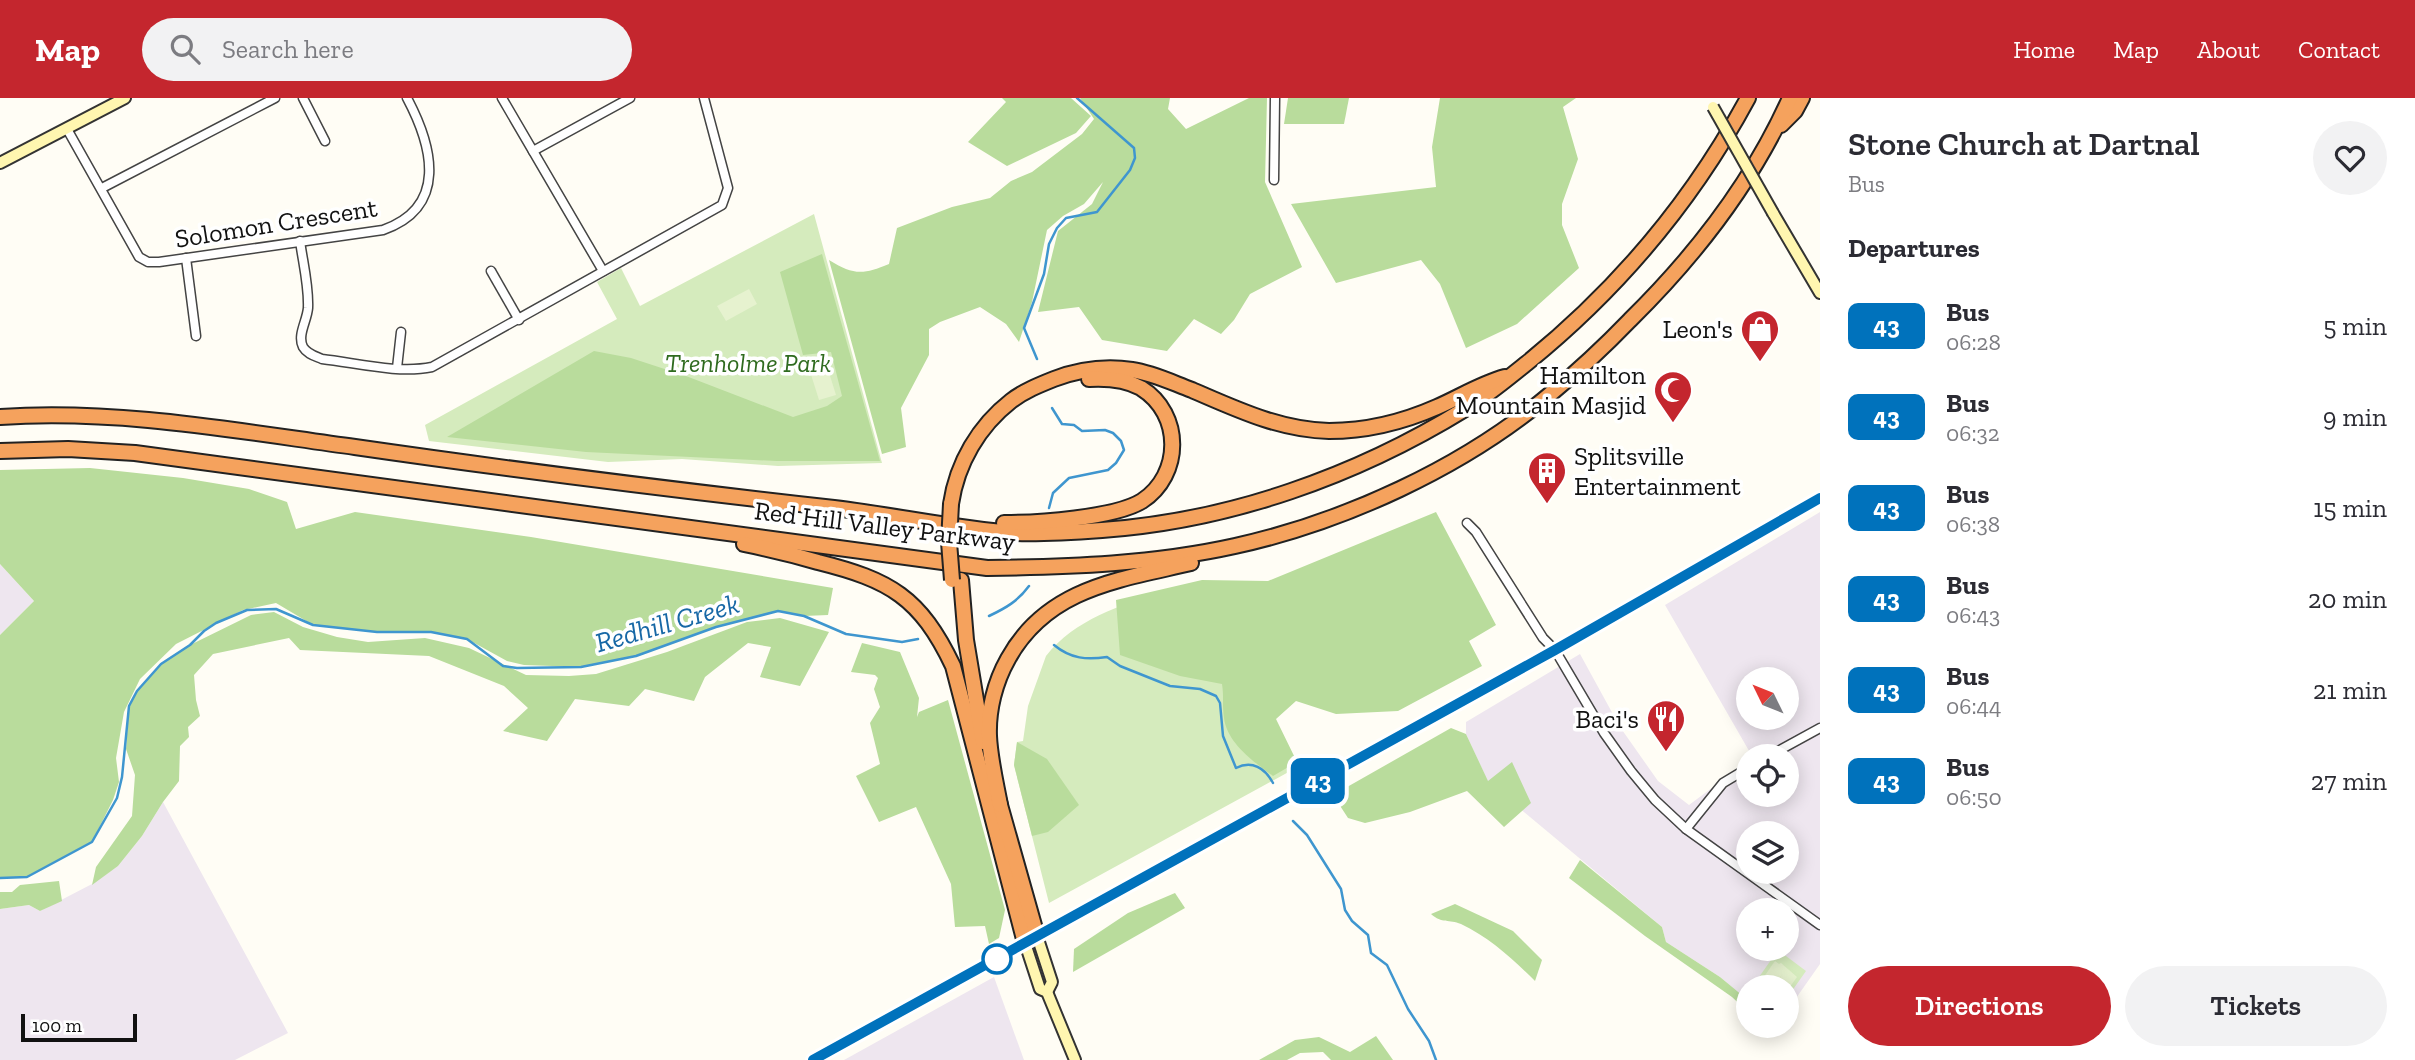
<!DOCTYPE html>
<html lang="en">
<head>
<meta charset="utf-8">
<style>
	:root { --surface:#fff; --page:#f2f2f3; --text:#2b2b33; --muted:#7c7c81; --accent:#c4262e }
	body { margin:0; font-family:"Zilla Slab",serif; background:var(--page); color:var(--text); height:100vh; display:flex; flex-direction:column; font-size:26px; white-space:nowrap }
	* { box-sizing:border-box; margin:0 }
	p { font-size:23px; color:var(--muted) }
	.icon { flex:none; width:38px; height:38px; fill:none; stroke:currentColor; stroke-width:2; stroke-linecap:round; stroke-linejoin:round }
	.map { position:relative; flex:1; overflow:hidden }
	.sheet { display:flex; flex-direction:column; background:var(--surface); width:595px }
	.sheet>* { flex:none }
	.badge { padding:0 14px; border-radius:10px; font-size:24px; line-height:46px }
	.needle { width:46px; rotate:313deg }
	.fabs { position:absolute; left:1736px; top:569px; display:grid; gap:14px }
	.fabs a { display:grid; place-items:center; width:63px; height:63px; border-radius:50%; background:var(--surface); box-shadow:0 4px 18px #0003; font-size:35px }
	.scale { position:absolute; left:21px; bottom:18px; width:116px; box-sizing:border-box; padding-left:7px; border:4px solid #111; border-top:0; font-size:19px; line-height:24px; white-space:nowrap; color:#111; -webkit-text-stroke:5px #fff; paint-order:stroke }
	.map>.badge { position:absolute; translate:-50% -50%; box-shadow:0 0 0 4px #fff }
	h2 { padding:0 28px; font-size:26px; line-height:63px }
	.round { display:grid; place-items:center; flex:none; width:74px; height:74px; border-radius:37px; background:var(--page) }
	.overview { display:flex; align-items:center; justify-content:space-between; height:119px; padding:0 28px }
	h1 { font-size:33px; font-weight:600; line-height:52px }
	.cta { display:flex; gap:14px; margin-top:auto; padding:14px 28px }
	.cta a { flex:1; height:80px; border-radius:42px; background:var(--accent); color:#fff; font-size:28px; font-weight:600; line-height:80px; text-align:center }
	.cta a+a { background:var(--page); color:var(--text) }
	ul { padding:0; list-style:none }
	li { display:flex; align-items:center; gap:21px; height:91px; padding:0 28px }
	li div { flex:1 }
	li b { display:block; font-size:26px }
	li em { font-style:normal }
	li .badge { min-width:77px; font-weight:700; text-align:center }
	header { display:flex; align-items:center; gap:42px; box-sizing:border-box; height:98px; padding:0 35px; background:var(--accent); color:#fff }
	header strong { font-size:33px }
	nav { display:flex; gap:38px; margin-inline-start:auto; font-size:24px }
	.search { width:490px; height:63px; background:var(--page); display:flex; align-items:center; gap:18px; box-sizing:border-box; padding:0 24px; border-radius:38px; color:var(--muted); font-size:26px }
	main { display:flex; flex:1; min-height:0 }
	.map>svg:first-child { display:block }
	.industrial { fill:#eee6ef; fill-rule:evenodd }
	.green { fill:#d5ebbd }
	.forest { fill:#b9dc9c }
	.pitch { fill:#e6f2cf }
	.lines { fill:none; stroke-linecap:round; stroke-linejoin:round }
	.stream { stroke:#3f96cf; stroke-width:2.5 }
	.street-casing { stroke:#444; stroke-width:11 }
	.secondary-casing { stroke:#333; stroke-width:14 }
	.highway-casing { stroke:#222; stroke-width:18 }
	.street { stroke:#fff; stroke-width:8 }
	.secondary { stroke:#fff6b0; stroke-width:10 }
	.highway { stroke:#f5a25d; stroke-width:14 }
	.secondary-bridge-casing { stroke:#333; stroke-width:14; stroke-linecap:butt }
	.highway-bridge-casing { stroke:#222; stroke-width:18; stroke-linecap:butt }
	.secondary-bridge { stroke:#fff6b0; stroke-width:10 }
	.highway-bridge { stroke:#f5a25d; stroke-width:14 }
	.line-casing { stroke:#fff; stroke-width:16 }
	.line { stroke:#0072bc; stroke-width:10 }
	.stop-dot { fill:#fff; stroke:#0072bc; stroke-width:3.5 }
	.labels { text-anchor:middle; dominant-baseline:central; stroke-width:7; stroke-linejoin:round; paint-order:stroke }
	.street-label { font-size:26px; fill:#111; stroke:#fff }
	.poi-label { font-size:26px; fill:#111; stroke:#fff; text-anchor:end }
	.park-label { font-size:26px; font-style:italic; fill:#2f6b1f; stroke:#fff }
	.water-label { font-size:28px; font-style:italic; fill:#1768a6; stroke:#fff }
</style>
</head>
<body>
<header>
<strong>Map</strong>
<div class="search"><svg class="icon" aria-label="search" viewBox="0 0 24 24"><circle cx="10" cy="10" r="6"/><path d="M15 15l6 6"/></svg>Search here</div>
<nav><a>Home</a><a>Map</a><a>About</a><a>Contact</a></nav>
</header>
<main>
<div class="map">
<svg width="1820" height="962" viewBox="0 0 1820 962">
	<rect width="100%" height="100%" fill="#fffdf5"/>
	<g class="industrial">
		<path d="M1820,414V866L1787,913V889H1748V903L1720,879L1666,844L1662,829L1488,684L1466,636V624L1580,556L1620,629L1658,683L1689,707L1748,663V696H1787V658H1752L1665,507ZM1748,581H1787V620H1748ZM1748,735H1787V774H1748ZM1748,812H1787V850H1748Z"/>
		<path d="M0,466L34,503L0,537Z"/>
		<path d="M163,704L288,935L235,962H0V811L29,807L40,813L92,786L118,768L142,738Z"/>
		<path d="M994,879L1024,962H844Z"/>
	</g>
	<g class="green">
		<path d="M814,116L882,365L778,368L682,361L608,364L429,343L425,327L617,221L597,184L621,170L640,208Z"/>
		<path d="M1162,493L1241,579L1294,671L1049,805L1014,667L1017,644L1023,643L1028,608L1046,558C1075,521 1120,508 1162,493Z"/>
		<path d="M1778,852L1806,873L1787,900V889H1752Z"/>
	</g>
	<g class="forest">
		<path d="M1002,0H1071L1091,18L1076,35L1007,68L968,44L1006,4Z"/>
		<path d="M1080,0H1170L1168,11L1186,31L1249,0H1267L1265,84L1302,169L1250,196L1234,222L1221,236L1194,221L1167,253L1102,242L1079,209L1038,214L1058,133L1092,106L1103,84L1084,106L1063,118L1047,132L1032,204L1019,244L1006,226L980,209L940,224L929,231V257L901,310L906,349L882,356L829,162C853,177 863,177 889,166L897,130L952,109L990,100L1011,83L1032,74L1082,36L1094,21Z"/>
		<path d="M1288,0H1349L1344,26H1284Z"/>
		<path d="M1440,0H1576L1563,9L1578,61L1562,106V127L1579,170L1517,226L1466,250L1440,186L1421,162L1336,185L1291,106L1436,89L1432,49Z"/>
		<path d="M822,156L880,363H777L586,354L447,339L594,253L631,260L686,278L793,319L827,308L842,298L831,254L803,257L780,174Z"/>
		<path d="M90,370L183,380L249,391L287,404L296,431L355,414L531,439L833,490L828,517L804,518L778,513L716,529L636,558L581,569L524,567L507,563L467,541L431,534H377L313,527L276,505L243,512L176,546L140,581L124,614L116,660L119,684L113,702L92,744L27,779L0,780V537L34,503L0,466V372Z"/>
		<path d="M1436,414L1496,527L1469,543L1482,568L1398,613L1336,616L1296,603L1276,621L1297,664L1273,678C1254,664 1227,645 1224,620C1222,608 1224,598 1222,586L1180,578L1120,557L1116,502L1202,482L1268,483Z"/>
		<path d="M274,514L303,529L337,539L368,544L425,540L469,550L526,577L569,578L596,576L667,554L747,524L780,520L829,534L800,588L760,579L771,549L748,545L705,579L694,603L645,591L629,608L575,601L547,643L503,633L528,610L504,588L429,558L300,552L289,540L213,556L194,577L196,602L200,618L188,629L189,639L180,648L179,683L163,704L142,738L118,768L92,787L96,769L132,718L135,677L126,651L129,608L137,593L161,566L190,547L251,517Z"/>
		<path d="M862,545L900,554L919,600L917,619L919,614L948,602L1005,812L999,840L989,846L985,828L955,829L951,786L916,709L879,724L856,678L880,666L870,625L880,609L874,591L878,580L875,577L851,574Z"/>
		<path d="M1451,630L1466,636L1488,683L1512,664L1531,705L1504,729L1467,693L1410,714L1365,725L1348,720L1333,697Z"/>
		<path d="M1017,644L1047,661L1079,707L1048,734L1032,738L1014,667Z"/>
		<path d="M1580,762L1662,829L1666,844L1720,879L1743,898L1748,914L1732,899L1645,838L1569,780Z"/>
		<path d="M59,783L62,803L40,813L29,807L0,811V794H12L20,787Z"/>
		<path d="M1175,795L1185,810L1073,874L1074,851L1128,815Z"/>
		<path d="M1455,806L1513,833L1542,862L1535,883C1513,861 1490,840 1461,826C1449,821 1442,826 1431,816Z"/>
		<path d="M1376,938L1393,962H1331L1323,954L1300,955L1287,962H1259L1295,942L1319,939L1350,954Z"/>
	</g>
	<g class="pitch">
		<path d="M749,191L757,206L726,223L717,208Z"/>
		<path d="M825,262L836,297L819,302L808,267Z"/>
		<path d="M1775,863L1779,866L1781,865L1797,879L1787,893V889H1774L1783,875L1773,889H1764L1759,886Z"/>
	</g>
	<g class="lines">
		<g class="stream">
			<path d="M1037,261L1024,230L1044,176L1049,146L1057,130L1066,120L1097,114L1130,72L1135,60L1134,50L1077,0"/>
			<path d="M1049,410L1053,395L1069,380L1108,372L1116,365L1124,352L1121,343L1113,335L1105,332L1082,333L1074,327L1062,326L1052,310"/>
			<path d="M989,518C1006,510 1018,503 1029,488"/>
			<path d="M1054,547C1071,561 1087,562 1107,559L1120,568L1170,588L1200,591L1216,598L1220,605L1223,638L1236,670C1252,662 1265,670 1273,685"/>
			<path d="M1293,723L1307,737L1341,791L1345,812L1352,823L1368,837L1371,855L1387,867L1408,911L1429,943L1436,962"/>
			<path d="M0,780L27,779L92,744L117,700L122,679L129,608L137,593L161,566L190,547L204,533L216,525L247,512L276,511L313,527L377,534H431L467,541L503,568L517,570L581,569L636,558L716,529L778,513L804,518L846,536L902,544L918,541"/>
		</g>
		<defs>
			<g id="street">
				<path d="M303,0L325,43"/>
				<path d="M502,0L603,173"/>
				<path d="M67,31L139,159L148,164H159L383,132C448,109 433,49 407,0"/>
				<path d="M533,53L630,0"/>
				<path d="M1274,82L1275,0"/>
				<path d="M102,90L275,0"/>
				<path d="M300,143C303,165 309,188 308,210C307,223 297,237 303,249C307,256 315,258 322,261C357,265 398,276 432,269L722,107L728,90L704,0"/>
				<path d="M186,160L196,238"/>
				<path d="M491,173L519,222"/>
				<path d="M397,270L401,234"/>
				<path d="M1467,425L1476,434L1543,540L1555,552L1604,635L1631,673L1655,702L1686,731L1820,827"/>
				<path d="M1769,658L1820,630"/>
				<path d="M1686,731L1723,685L1748,670"/>
			</g>
			<g id="secondary">
				<path d="M0,65L125,0"/>
				<path d="M1773,115L1820,195"/>
				<path d="M1037,838L1052,884L1047,894"/>
				<path d="M1025,845L1040,891L1047,894L1075,962"/>
				<path d="M813,962L1555,552L1820,400"/>
			</g>
			<g id="highway">
				<path d="M1781,27L1795,13L1802,0"/>
				<path d="M0,319C119,311 237,333 355,349C514,372 674,392 834,410C894,417 955,431 1015,435C1044,436 1074,434 1102,432C1230,423 1356,378 1465,311C1487,298 1507,281 1527,265C1617,192 1693,102 1748,0"/>
				<path d="M0,353L68,351L135,355L987,470C1071,469 1154,466 1235,448C1344,424 1462,370 1548,298C1577,274 1604,249 1630,222C1695,158 1752,85 1790,0"/>
				<path d="M951,406C957,365 979,328 1011,303C1024,293 1039,287 1054,281C1078,272 1106,268 1132,272C1153,275 1173,285 1192,292C1236,311 1280,332 1329,333C1367,333 1403,324 1437,309C1460,299 1480,286 1505,279"/>
				<path d="M1004,425C1036,425 1115,420 1142,403C1182,377 1183,316 1141,290C1125,281 1107,280 1089,281"/>
				<path d="M744,446C769,451 794,457 818,464C890,482 920,499 953,568L1025,845"/>
				<path d="M961,482L966,542L983,644"/>
				<path d="M998,700L1037,838"/>
				<path d="M1000,707C996,685 990,661 989,638C988,612 995,584 1008,561C1047,490 1119,482 1191,465"/>
			</g>
		</defs>
		<use href="#street" class="street-casing"/>
		<use href="#secondary" class="secondary-casing"/>
		<use href="#highway" class="highway-casing"/>
		<use href="#street" class="street"/>
		<use href="#secondary" class="secondary"/>
		<use href="#highway" class="highway"/>
		<defs>
			<path id="secondary-bridge" d="M1713,9L1773,115"/>
			<path id="highway-bridge" d="M951,406L949,444L952,482"/>
		</defs>
		<use href="#secondary-bridge" class="secondary-bridge-casing"/>
		<use href="#highway-bridge" class="highway-bridge-casing"/>
		<use href="#secondary-bridge" class="secondary-bridge"/>
		<use href="#highway-bridge" class="highway-bridge"/>
	</g>
	<g class="lines">
		<defs>
			<path id="line" d="M813,962L1555,552L1820,400"/>
		</defs>
		<use href="#line" class="line-casing"/>
		<use href="#line" class="line"/>
	</g>
	<defs>
		<symbol id="shop-pin" viewBox="-11 -11 22 30"><path d="M0 17L-7.5 6A9.5 9.5 0 1 1 7.5 6Z" fill="#c4262e" stroke="#fff"/><path d="M-5-2.5h2.3a2.7 3.5 0 0 1 5.4 0H5L5.5 6h-11ZM-1.5-2.5h3a1.5 2.3 0 0 0-3 0Z" fill="#fff"/></symbol>
		<symbol id="mosque-pin" viewBox="-11 -11 22 30"><path d="M0 17L-7.5 6A9.5 9.5 0 1 1 7.5 6Z" fill="#c4262e" stroke="#fff"/><path d="M3.5-4.9A6 6 0 1 0 3.5 4.9A5 5 0 1 1 3.5-4.9Z" fill="#fff"/></symbol>
		<symbol id="building-pin" viewBox="-11 -11 22 30"><path d="M0 17L-7.5 6A9.5 9.5 0 1 1 7.5 6Z" fill="#c4262e" stroke="#fff"/><path d="M-4-6H4V6H1V3H-1V6H-4ZM-2.5-4.3h1.7v1.8h-1.7ZM.8-4.3h1.7v1.8H.8ZM-2.5-1h1.7V.8h-1.7ZM.8-1h1.7V.8H.8Z" fill="#fff"/></symbol>
		<symbol id="restaurant-pin" viewBox="-11 -11 22 30"><path d="M0 17L-7.5 6A9.5 9.5 0 1 1 7.5 6Z" fill="#c4262e" stroke="#fff"/><path d="M-5-6h1v4h1v-4h1v4h1v-4h1v5L-1.5 .5V6h-2V.5L-5-1ZM5-6V6H3V1.5H1.5Q1.5-4 5-6Z" fill="#fff"/></symbol>
	</defs>
	<g fill-rule="evenodd">
		<use href="#shop-pin" x="1738" y="209" width="44" height="60"/>
		<use href="#mosque-pin" x="1651" y="270" width="44" height="60"/>
		<use href="#building-pin" x="1525" y="351" width="44" height="60"/>
		<use href="#restaurant-pin" x="1644" y="599" width="44" height="60"/>
	</g>
	<circle class="stop-dot" cx="997" cy="861" r="14"/>
	<g class="labels">
		<g class="street-label">
			<text transform="translate(276 125) rotate(-9)">Solomon Crescent</text>
			<text transform="translate(885 428) rotate(7)">Red Hill Valley Parkway</text>
		</g>
		<g class="poi-label">
			<text x="1733" y="231">Leon's</text>
			<text x="1646" y="277">Hamilton<tspan x="1646" dy="30">Mountain Masjid</tspan></text>
			<text x="1574" y="358" text-anchor="start">Splitsville<tspan x="1574" dy="30">Entertainment</tspan></text>
			<text x="1639" y="621">Baci's</text>
		</g>
		<g class="park-label">
			<text x="748" y="265">Trenholme Park</text>
		</g>
		<g class="water-label">
			<text transform="translate(667 525) rotate(-16)">Redhill Creek</text>
		</g>
	</g>
</svg>
<div class="fabs">
<a><svg class="needle" viewBox="-14 -14 28 28"><path d="M0-13l5 13h-10z" fill="#e53935"/><path d="M0 13l5-13h-10z" fill="#7c7c81"/></svg></a>
<a><svg class="icon" aria-label="locate" viewBox="0 0 24 24"><circle cx="12" cy="12" r="6"/><path d="M12 2v4M12 18v4M2 12h4M18 12h4"/></svg></a>
<a><svg class="icon" aria-label="layers" viewBox="0 0 24 24"><path d="M12 4l9 5-9 5-9-5zM3 14l9 5 9-5"/></svg></a>
<a>+</a>
<a>−</a>
</div>
<div class="scale">100 m</div>
<b class="badge" style="left:1318px;top:683px;background:#0072bc;color:#fff">43</b>
</div>
<section class="sheet">
<div class="overview"><div><h1>Stone Church at Dartnal</h1><p>Bus</p></div><a class="round"><svg class="icon" aria-label="heart" viewBox="0 0 24 24"><path d="M12 20l-8-8c-3-5 5-10 8-4 3-6 11-1 8 4z"/></svg></a></div>
<h2>Departures</h2>
<ul>
<li><span class="badge" style="background:#0072bc;color:#fff">43</span><div><b>Bus</b><p>06:28</p></div><em>5 min</em></li>
<li><span class="badge" style="background:#0072bc;color:#fff">43</span><div><b>Bus</b><p>06:32</p></div><em>9 min</em></li>
<li><span class="badge" style="background:#0072bc;color:#fff">43</span><div><b>Bus</b><p>06:38</p></div><em>15 min</em></li>
<li><span class="badge" style="background:#0072bc;color:#fff">43</span><div><b>Bus</b><p>06:43</p></div><em>20 min</em></li>
<li><span class="badge" style="background:#0072bc;color:#fff">43</span><div><b>Bus</b><p>06:44</p></div><em>21 min</em></li>
<li><span class="badge" style="background:#0072bc;color:#fff">43</span><div><b>Bus</b><p>06:50</p></div><em>27 min</em></li>
</ul>
<div class="cta"><a>Directions</a><a>Tickets</a></div>
</section>
</main>
</body>
</html>
